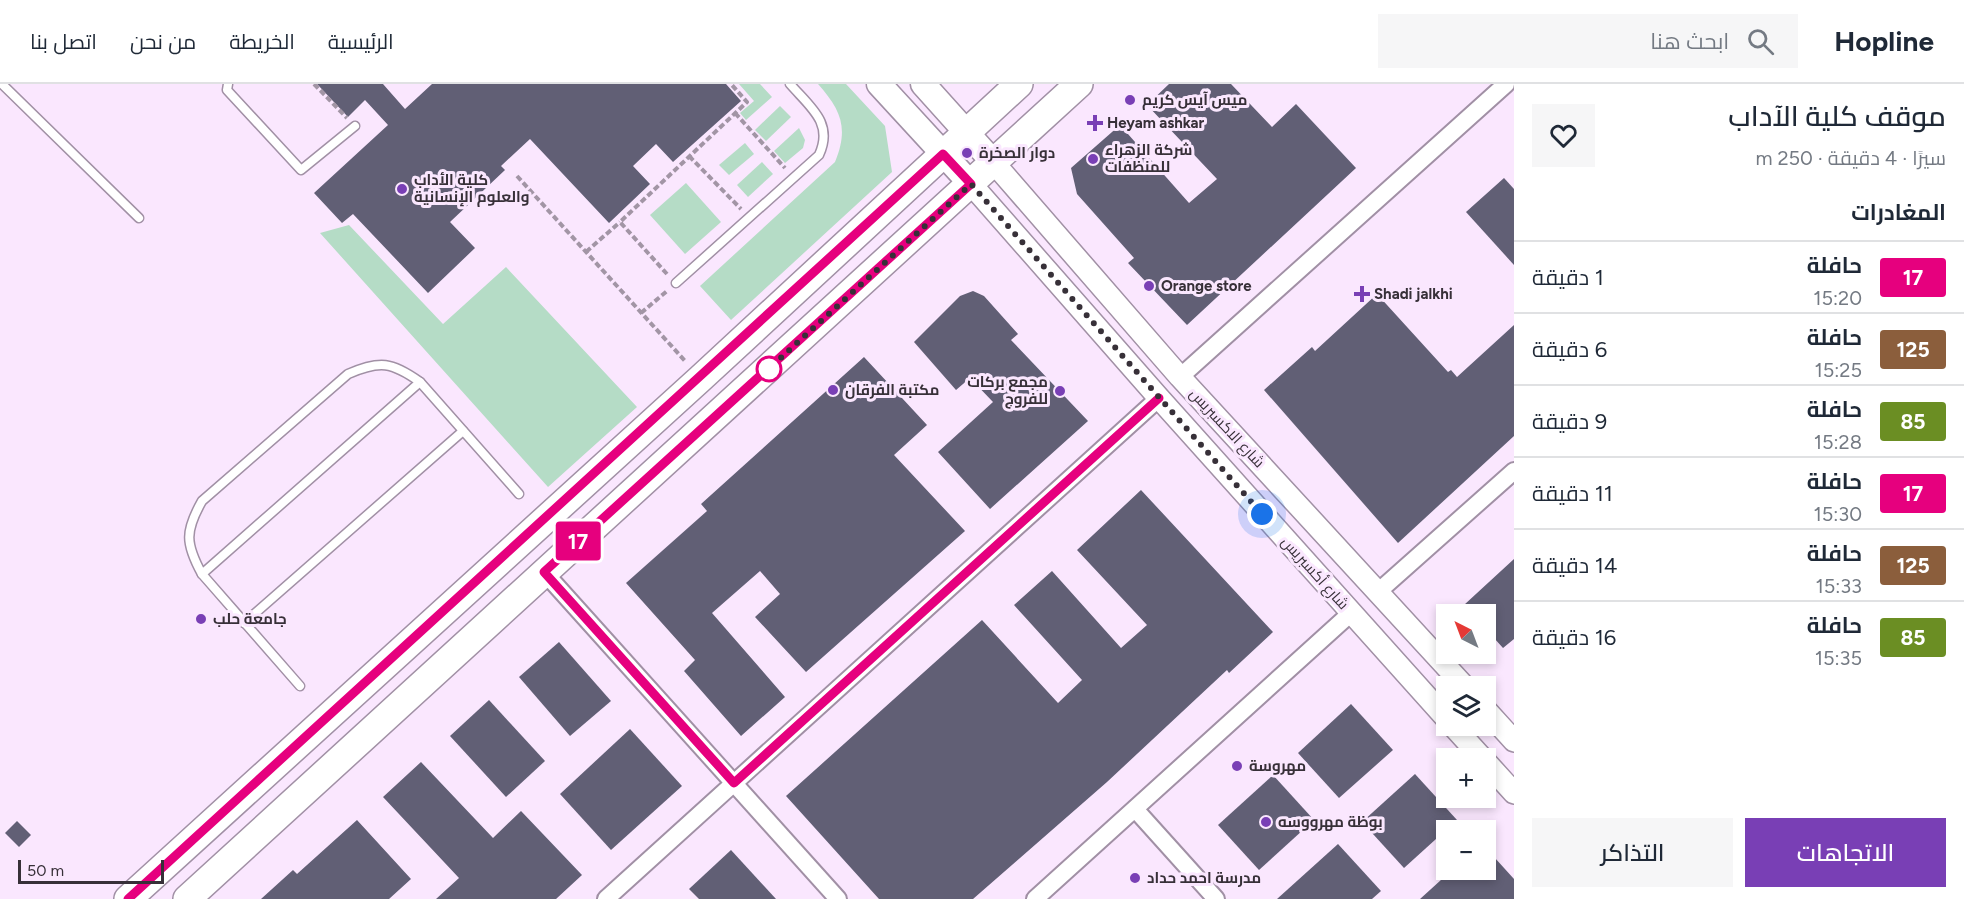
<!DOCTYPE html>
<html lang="ar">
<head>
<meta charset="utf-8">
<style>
	:root { --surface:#fff; --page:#f6f6f7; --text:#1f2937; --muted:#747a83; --line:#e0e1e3; --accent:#793fb5 }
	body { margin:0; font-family:Figtree,Cairo,sans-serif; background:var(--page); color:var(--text); direction:rtl; height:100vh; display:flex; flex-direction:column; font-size:22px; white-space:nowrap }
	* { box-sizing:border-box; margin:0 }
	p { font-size:20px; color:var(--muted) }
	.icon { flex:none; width:33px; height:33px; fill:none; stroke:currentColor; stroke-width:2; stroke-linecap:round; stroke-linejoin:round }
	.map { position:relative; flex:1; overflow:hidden; direction:ltr }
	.sheet { display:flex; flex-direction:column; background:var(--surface); width:450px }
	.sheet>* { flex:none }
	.badge { padding:0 12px; border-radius:4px; font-size:21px; line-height:39px }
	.needle { width:39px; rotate:318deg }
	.fabs { position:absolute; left:1436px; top:520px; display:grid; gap:12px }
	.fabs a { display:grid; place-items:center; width:60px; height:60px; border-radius:0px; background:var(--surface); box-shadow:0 3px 9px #0003; font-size:30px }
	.scale { position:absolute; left:18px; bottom:15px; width:146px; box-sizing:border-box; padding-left:6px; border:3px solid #373038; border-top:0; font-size:16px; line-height:21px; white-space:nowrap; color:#373038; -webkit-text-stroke:4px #fae7fe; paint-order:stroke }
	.you { position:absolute; width:30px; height:30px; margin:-15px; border:4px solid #fff; border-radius:50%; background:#1a73e8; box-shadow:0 0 0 9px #1a73e833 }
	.map>.badge { position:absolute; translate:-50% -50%; box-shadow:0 0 0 3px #fff }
	h2 { padding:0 18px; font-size:22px; line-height:54px }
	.round { display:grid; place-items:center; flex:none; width:63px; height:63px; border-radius:0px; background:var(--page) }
	.summary { display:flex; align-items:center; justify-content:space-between; height:102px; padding:0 18px }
	h1 { font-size:28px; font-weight:600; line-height:45px }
	.cta { display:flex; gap:12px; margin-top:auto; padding:12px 18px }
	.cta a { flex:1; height:69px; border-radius:0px; background:var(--accent); color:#fff; font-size:24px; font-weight:600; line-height:69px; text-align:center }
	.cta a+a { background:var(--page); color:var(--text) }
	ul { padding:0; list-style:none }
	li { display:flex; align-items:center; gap:18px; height:72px; padding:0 18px; border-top:2px solid var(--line) }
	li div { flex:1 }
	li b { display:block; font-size:22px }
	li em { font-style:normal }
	li .badge { min-width:66px; font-weight:700; text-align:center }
	header { display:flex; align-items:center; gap:36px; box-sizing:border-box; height:84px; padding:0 30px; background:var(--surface); border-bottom:2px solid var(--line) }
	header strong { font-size:28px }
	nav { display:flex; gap:33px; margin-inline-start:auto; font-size:21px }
	.search { width:420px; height:54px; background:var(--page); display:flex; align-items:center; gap:15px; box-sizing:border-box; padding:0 21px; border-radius:0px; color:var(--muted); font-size:22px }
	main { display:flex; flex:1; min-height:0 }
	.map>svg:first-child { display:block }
	.green { fill:#b5dcc6 }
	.building { fill:#615f75 }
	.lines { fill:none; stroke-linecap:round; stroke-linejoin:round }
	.service-casing { stroke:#a190a5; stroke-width:11 }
	.minor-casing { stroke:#a190a5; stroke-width:20 }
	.tertiary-casing { stroke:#a190a5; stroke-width:24 }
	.secondary-casing { stroke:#a190a5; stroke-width:27 }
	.primary-casing { stroke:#a190a5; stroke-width:30 }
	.path { stroke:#a295a5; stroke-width:4; stroke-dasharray:6 3; stroke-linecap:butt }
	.service { stroke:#fff; stroke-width:8 }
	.minor { stroke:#fff; stroke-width:16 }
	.tertiary { stroke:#fff; stroke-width:21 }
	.secondary { stroke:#fff; stroke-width:24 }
	.primary { stroke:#fff; stroke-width:27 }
	.line-casing { stroke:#fff; stroke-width:14 }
	.line { stroke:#e6007e; stroke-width:9 }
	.walk { stroke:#373038; stroke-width:6; stroke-dasharray:0 10.8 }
	.poi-dot { fill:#793fb5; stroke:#fae7fe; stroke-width:2 }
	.stop-dot { fill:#fff; stroke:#e6007e; stroke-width:3 }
	.labels { text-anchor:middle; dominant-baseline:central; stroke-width:6; stroke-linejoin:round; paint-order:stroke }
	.poi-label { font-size:15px; font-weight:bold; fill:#373038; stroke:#fae7fe; text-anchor:start }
	.street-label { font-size:15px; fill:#373038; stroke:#fae7fe }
</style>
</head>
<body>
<header>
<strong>Hopline</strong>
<div class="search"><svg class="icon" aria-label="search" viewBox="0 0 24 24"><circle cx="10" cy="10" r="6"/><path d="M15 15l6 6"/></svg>ابحث هنا</div>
<nav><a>الرئيسية</a><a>الخريطة</a><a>من نحن</a><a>اتصل بنا</a></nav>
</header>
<main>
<section class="sheet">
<div class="summary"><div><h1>موقف كلية الآداب</h1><p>سيرًا · 4 دقيقة · 250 m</p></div><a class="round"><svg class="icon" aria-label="heart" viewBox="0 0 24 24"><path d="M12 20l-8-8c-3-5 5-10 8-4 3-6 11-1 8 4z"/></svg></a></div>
<h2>المغادرات</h2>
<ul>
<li><span class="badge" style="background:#e6007e;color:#fff">17</span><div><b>حافلة</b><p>15:20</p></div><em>1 دقيقة</em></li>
<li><span class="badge" style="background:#8b5e3c;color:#fff">125</span><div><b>حافلة</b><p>15:25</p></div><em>6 دقيقة</em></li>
<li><span class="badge" style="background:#6b8e23;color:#fff">85</span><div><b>حافلة</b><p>15:28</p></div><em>9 دقيقة</em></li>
<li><span class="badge" style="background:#e6007e;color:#fff">17</span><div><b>حافلة</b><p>15:30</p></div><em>11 دقيقة</em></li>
<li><span class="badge" style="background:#8b5e3c;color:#fff">125</span><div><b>حافلة</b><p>15:33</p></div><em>14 دقيقة</em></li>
<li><span class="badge" style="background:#6b8e23;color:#fff">85</span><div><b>حافلة</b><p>15:35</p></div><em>16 دقيقة</em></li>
</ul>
<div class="cta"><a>الاتجاهات</a><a>التذاكر</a></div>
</section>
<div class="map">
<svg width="1514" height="815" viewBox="0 0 1514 815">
	<rect width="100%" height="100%" fill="#fae7fe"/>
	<g class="green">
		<path d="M739,0H760L772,13L746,36L740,29L754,17Z"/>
		<path d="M818,0H846L885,42L892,88L731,236L700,202L835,78C849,44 841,26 818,0Z"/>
		<path d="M780,22L791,33L766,57L755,46Z"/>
		<path d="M799,44L805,56L803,64L785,79L774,67Z"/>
		<path d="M745,59L754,70L729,91L719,81Z"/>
		<path d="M762,78L773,90L748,113L737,101Z"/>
		<path d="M686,99L721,138L685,170L650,131Z"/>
		<path d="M349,141L443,240L506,183L637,323L548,403L320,149Z"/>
	</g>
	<g class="building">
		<path d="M317,0H383L405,25L432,0H726L741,17L673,78L656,60L633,82L650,100L609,139L530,55L501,82L505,86L450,138L475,164L428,209L353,130L342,139L314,109L388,41L365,16L348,33Z"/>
		<path d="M1169,0H1231L1272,43L1296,20L1356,84L1187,241L1128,179L1134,174L1077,110L1071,84L1120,41L1189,119L1217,95L1147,21Z"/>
		<path d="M1504,94L1514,105V181L1466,128Z"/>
		<path d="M973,207L984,212L1018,250L1011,256L1088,337L990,425L938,368L993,318L970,294L956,306L914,258L960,212Z"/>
		<path d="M1377,210L1448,288L1451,286L1457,293L1514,241V352L1398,459L1264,306L1312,263L1315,267Z"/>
		<path d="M864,273L927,341L894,371L965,447L806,588L755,533L780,510L760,487L712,529L785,613L741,652L684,587L695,576L626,499L707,427L701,420Z"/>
		<path d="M1141,406L1273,548L1229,589L1227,586L1107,698L973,815H879L786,712L982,536L1058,619L1082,596L1014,521L1052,487L1121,564L1147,541L1077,466Z"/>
		<path d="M1514,475V555L1503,564L1485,544V531H1473L1464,521Z"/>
		<path d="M559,558L611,617L570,652L519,593Z"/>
		<path d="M489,616L545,677L506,713L450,652Z"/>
		<path d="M1351,620L1393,666L1339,714L1298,669Z"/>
		<path d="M630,645L682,702L611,766L560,710Z"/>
		<path d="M421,678L493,754L521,727L582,791L556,815H436L459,794L383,713Z"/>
		<path d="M1415,690L1457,736L1404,784L1362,738Z"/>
		<path d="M1273,691L1314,736L1259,786L1218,741Z"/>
		<path d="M357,736L411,795L389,815H261L293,786L297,790Z"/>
		<path d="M17,737L31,751L19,763L5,749Z"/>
		<path d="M1338,760L1381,807L1372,815H1277Z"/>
		<path d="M1485,763L1514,795V815H1420L1452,786H1485Z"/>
		<path d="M731,766L776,815H699L689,805Z"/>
	</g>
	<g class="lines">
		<defs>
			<g id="service">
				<path d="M2,0L139,134"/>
				<path d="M228,0L227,6L301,86L355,42"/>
				<path d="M676,199L819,71C834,39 810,23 790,0"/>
				<path d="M202,490L420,298"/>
				<path d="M244,539L463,347"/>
				<path d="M300,602L202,490C185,459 185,447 202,417L348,290C380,276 392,278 420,298L519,410"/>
			</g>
			<g id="minor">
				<path d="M1180,293L1506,0"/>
				<path d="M544,488L838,815"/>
				<path d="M1379,507L1514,387"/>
				<path d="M1135,725L1216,815"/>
				<path d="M606,815L1159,314"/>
				<path d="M1035,815L1351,529"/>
			</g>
			<g id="tertiary">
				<path d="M994,79L1180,293L1465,603"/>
				<path d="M971,100L1159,314L1446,634"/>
				<path d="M1485,625L1514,657"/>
				<path d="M1453,642L1483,675"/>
				<path d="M1485,677L1514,709"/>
			</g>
			<g id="secondary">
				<path d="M879,0L971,100"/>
				<path d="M923,0L994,79"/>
			</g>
			<g id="primary">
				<path d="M128,815L701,294L1019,0"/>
				<path d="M187,815L1079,0"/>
			</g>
		</defs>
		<use href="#service" class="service-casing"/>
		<use href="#minor" class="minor-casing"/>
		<use href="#tertiary" class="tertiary-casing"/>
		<use href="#secondary" class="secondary-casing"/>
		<use href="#primary" class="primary-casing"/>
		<g class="path">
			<path d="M314,0L347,34"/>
			<path d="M735,29L785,84"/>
			<path d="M689,72L741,125"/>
			<path d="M517,92L686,278"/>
			<path d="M586,168L620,138"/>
			<path d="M667,190L620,138L747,18L731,0"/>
			<path d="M641,229L667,207"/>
		</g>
		<use href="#service" class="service"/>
		<use href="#minor" class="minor"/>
		<use href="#tertiary" class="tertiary"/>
		<use href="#secondary" class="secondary"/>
		<use href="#primary" class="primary"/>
	</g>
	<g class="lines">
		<defs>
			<path id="line" d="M128,815L943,70L971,100L544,488L734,699L1159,314"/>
		</defs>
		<use href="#line" class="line-casing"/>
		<use href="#line" class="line"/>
		<path class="walk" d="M769,285L763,290L971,100L1262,430"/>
	</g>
	<g class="poi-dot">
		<circle cx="1130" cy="16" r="6"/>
		<path d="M1092 30h6v6h6v6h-6v6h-6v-6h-6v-6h6z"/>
		<circle cx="967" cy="69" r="6"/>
		<circle cx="1093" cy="75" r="6"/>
		<circle cx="402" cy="105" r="6"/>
		<circle cx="1149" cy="202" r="6"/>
		<path d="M1359 201h6v6h6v6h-6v6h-6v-6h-6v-6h6z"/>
		<circle cx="833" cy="306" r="6"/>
		<circle cx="1060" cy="307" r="6"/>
		<circle cx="201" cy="535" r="6"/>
		<circle cx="1237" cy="682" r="6"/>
		<circle cx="1266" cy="738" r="6"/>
		<circle cx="1135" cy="794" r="6"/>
	</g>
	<circle class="stop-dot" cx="769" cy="285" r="12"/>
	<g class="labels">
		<g class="poi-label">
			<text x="1142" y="16">ميس آيس كريم</text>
			<text x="1107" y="39">Heyam ashkar</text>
			<text x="1105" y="66">شركة الزهراء<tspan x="1105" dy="17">للمنظفات</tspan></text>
			<text x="979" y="69">دوار الصخرة</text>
			<text x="414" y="96">كلية الأداب<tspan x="414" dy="17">والعلوم الإنسانية</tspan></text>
			<text x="1161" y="202">Orange store</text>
			<text x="1374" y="210">Shadi jalkhi</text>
			<text x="1048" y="298" text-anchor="end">مجمع بركات<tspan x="1048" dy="17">للفروج</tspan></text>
			<text x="845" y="306">مكتبة الفرقان</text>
			<text x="213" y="535">جامعة حلب</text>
			<text x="1249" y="682">مهروسة</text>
			<text x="1278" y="738">بوظة مهرووسه</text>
			<text x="1147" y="794">مدرسة احمد حداد</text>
		</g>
		<g class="street-label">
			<text transform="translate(1227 344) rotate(47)">شارع الاكسبريس</text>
			<text transform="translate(1315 489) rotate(48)">شارع أكسبريس</text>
		</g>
	</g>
</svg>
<div class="fabs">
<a><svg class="needle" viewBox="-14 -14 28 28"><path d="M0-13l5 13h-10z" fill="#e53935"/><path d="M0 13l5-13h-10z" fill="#747a83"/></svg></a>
<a><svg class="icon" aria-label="layers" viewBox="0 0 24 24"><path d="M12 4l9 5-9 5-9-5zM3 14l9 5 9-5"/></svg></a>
<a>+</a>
<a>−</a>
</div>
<div class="scale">50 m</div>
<div class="you" style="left:1262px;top:430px"></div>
<b class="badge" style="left:578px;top:457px;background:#e6007e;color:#fff">17</b>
</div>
</main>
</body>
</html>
